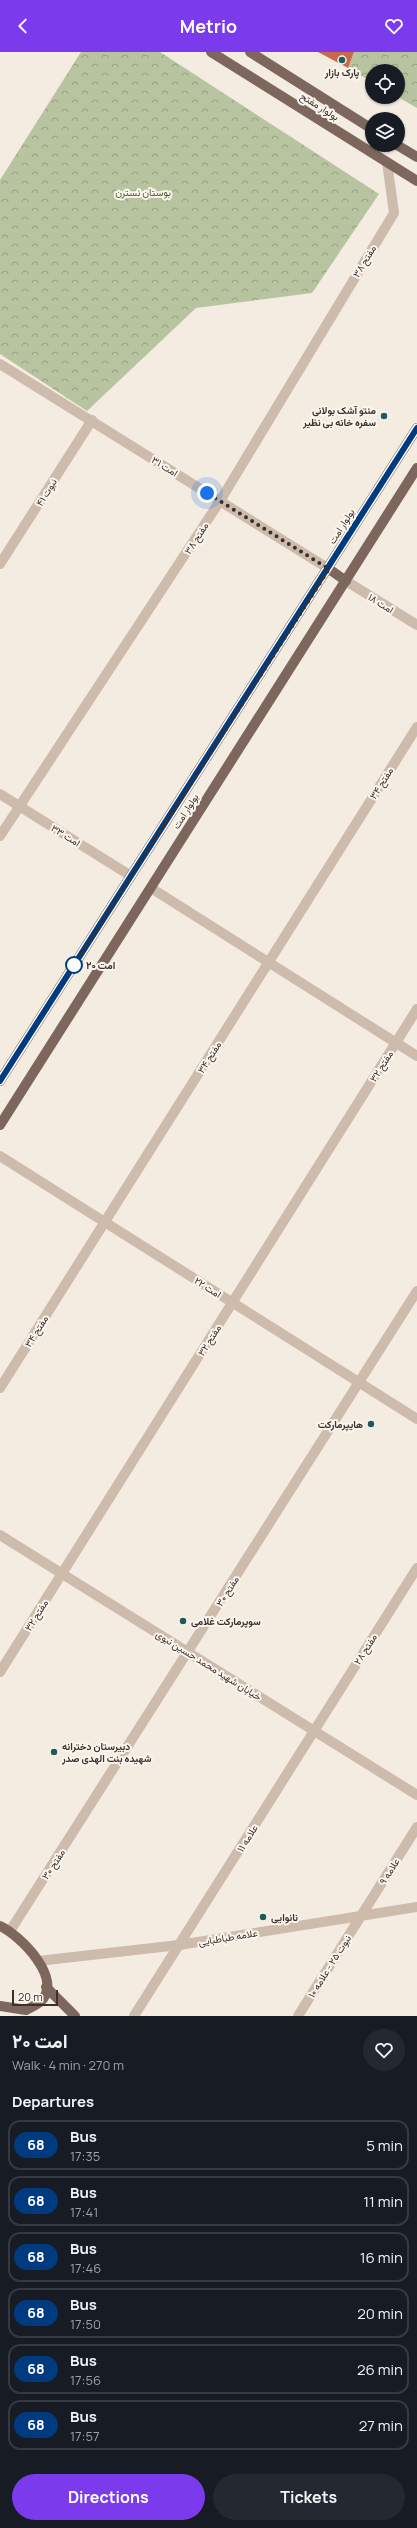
<!DOCTYPE html>
<html lang="en">
<head>
<meta charset="utf-8">
<style>
	:root { --surface:#171b24; --page:#242831; --text:#f1f3f6; --muted:#9ea1a6; --line:#363941; --accent:#7c3aed }
	body { margin:0; font-family:Manrope,Vazirmatn,sans-serif; background:var(--page); color:var(--text); height:100vh; display:flex; flex-direction:column; font-size:15px; white-space:nowrap }
	* { box-sizing:border-box; margin:0 }
	p { font-size:13px; color:var(--muted) }
	.icon { flex:none; width:22px; height:22px; fill:none; stroke:currentColor; stroke-width:2; stroke-linecap:round; stroke-linejoin:round }
	.map { position:relative; height:1964px; overflow:hidden }
	.drawer { display:flex; flex-direction:column; background:var(--surface); flex:1 }
	.drawer>* { flex:none }
	.badge { padding:0 8px; border-radius:13px; font-size:14px; line-height:26px }
	.fabs { position:absolute; left:365px; top:12px; display:grid; gap:8px }
	.fabs a { display:grid; place-items:center; width:40px; height:40px; border-radius:50%; background:var(--surface); box-shadow:0 1px 3px #0004; font-size:20px }
	.scale { position:absolute; left:12px; bottom:10px; width:46px; box-sizing:border-box; padding-left:4px; border:2px solid #3b302b; border-top:0; font-size:11px; line-height:14px; white-space:nowrap; color:#3b302b; -webkit-text-stroke:3px #fbf5ee; paint-order:stroke }
	.you { position:absolute; width:20px; height:20px; margin:-10px; border:3px solid #fff; border-radius:50%; background:#1a73e8; box-shadow:0 0 0 6px #1a73e833 }
	.map>.badge { position:absolute; translate:-50% -50%; box-shadow:0 0 0 2px #fff }
	h2 { padding:0 12px; font-size:15px; line-height:36px }
	.round { display:grid; place-items:center; flex:none; width:42px; height:42px; border-radius:21px; background:var(--page) }
	.headline { display:flex; align-items:center; justify-content:space-between; height:68px; padding:0 12px }
	h1 { font-size:19px; font-weight:700; line-height:30px }
	.action { display:flex; gap:8px; margin-top:auto; padding:8px 12px }
	.action a { flex:1; height:46px; border-radius:24px; background:var(--accent); color:#fff; font-size:16px; font-weight:700; line-height:46px; text-align:center }
	.action a+a { background:var(--page); color:var(--text) }
	ul { padding:0; list-style:none }
	li { display:flex; align-items:center; gap:12px; height:50px; margin:0 8px 6px; padding:0 4px; border:2px solid var(--line); border-radius:12px }
	li div { flex:1 }
	li b { display:block; font-size:15px }
	li em { font-style:normal }
	li .badge { min-width:44px; font-weight:700; text-align:center }
	header { display:flex; justify-content:space-between; align-items:center; height:52px; padding:0 12px; background:var(--accent); color:#fff; font-size:18px; font-weight:700 }
	.map>svg:first-child { display:block }
	.park { fill:url(#park-crowns) }
	.building { fill:#c8694b }
	.lines { fill:none; stroke-linecap:round; stroke-linejoin:round }
	.minor { stroke:#cdbbac; stroke-width:10 }
	.major { stroke:#7d675c; stroke-width:10 }
	.line-casing { stroke:#fff; stroke-width:9 }
	.line { stroke:#003b80; stroke-width:6 }
	.walk { stroke:#3b302b; stroke-width:4; stroke-dasharray:0 7.2 }
	.poi-dot { fill:#1f5a5e; stroke:#fbf5ee; stroke-width:1.5 }
	.stop-dot { fill:#fff; stroke:#003b80; stroke-width:2 }
	.labels { text-anchor:middle; dominant-baseline:central; stroke-width:4; stroke-linejoin:round; paint-order:stroke }
	.poi-label { font-size:10px; font-weight:bold; fill:#3b302b; stroke:#fbf5ee; text-anchor:start }
	.street-label { font-size:10px; fill:#3b302b; stroke:#fbf5ee }
	.park-label { font-size:10px; fill:#4a5a2e; stroke:#fbf5ee }
	.stop-label { font-size:10px; font-weight:bold; fill:#3b302b; stroke:#fbf5ee; text-anchor:start }
</style>
</head>
<body>
<header><svg class="icon" aria-label="back" viewBox="0 0 24 24"><path d="M15 5l-7 7 7 7"/></svg>Metrio<svg class="icon" aria-label="heart" viewBox="0 0 24 24"><path d="M12 20l-8-8c-3-5 5-10 8-4 3-6 11-1 8 4z"/></svg></header>
<div class="map">
<svg width="417" height="1964" viewBox="0 0 417 1964">
	<defs>
		<pattern id="park-crowns" width="20" height="18" patternUnits="userSpaceOnUse"><rect width="20" height="18" fill="#b8c4a0"/><path d="M2 6a3 3 0 1 1 6 0M12 15a3 3 0 1 1 6 0" fill="none" stroke="#97a083"/></pattern>
	</defs>
	<rect width="100%" height="100%" fill="#f4ebe1"/>
	<g class="park">
		<path d="M81,0H160L379,142L312,241L196,256L87,359L0,302V128Z"/>
		<path d="M354,0H417V56L398,45V19H372V30L348,16Z"/>
	</g>
	<path class="building" d="M318,0H354L348,16Z"/>
	<g class="lines">
		<g class="minor">
			<path d="M0,312L329,517"/>
			<path d="M0,512L92,368"/>
			<path d="M346,529L417,573"/>
			<path d="M0,742L131,824"/>
			<path d="M0,784L220,449L394,161L387,110"/>
			<path d="M151,836L417,1004"/>
			<path d="M0,1104L417,1367"/>
			<path d="M0,1336L417,675"/>
			<path d="M0,1483L417,1743"/>
			<path d="M0,1620L417,957"/>
			<path d="M10,1879L417,1239"/>
			<path d="M38,1909L179,1893L417,1855"/>
			<path d="M134,1964L417,1516"/>
			<path d="M298,1964L417,1775"/>
		</g>
		<g class="major">
			<path d="M211,0L417,129"/>
			<path d="M250,0L372,77"/>
			<path d="M397,93L417,105"/>
			<path d="M329,517L346,529"/>
			<path d="M0,1029L417,376"/>
			<path d="M0,1073L417,416"/>
			<path d="M0,1874C20,1883 65,1928 40,1950C36,1953 30,1956 26,1958L0,1954"/>
			<path d="M46,1935L75,1964"/>
		</g>
	</g>
	<g class="lines">
		<defs>
			<path id="line" d="M0,1029L417,376"/>
		</defs>
		<use href="#line" class="line-casing"/>
		<use href="#line" class="line"/>
		<path class="walk" d="M74,913L329,517L207,441"/>
	</g>
	<g class="poi-dot">
		<circle cx="342" cy="8" r="4"/>
		<circle cx="384" cy="364" r="4"/>
		<circle cx="371" cy="1372" r="4"/>
		<circle cx="183" cy="1569" r="4"/>
		<circle cx="54" cy="1700" r="4"/>
		<circle cx="263" cy="1865" r="4"/>
	</g>
	<circle class="stop-dot" cx="74" cy="913" r="8"/>
	<g class="labels">
		<g class="poi-label">
			<text x="342" y="20" text-anchor="middle">پارک بازار</text>
			<text x="376" y="358" text-anchor="end">منتو آشک بولانی<tspan x="376" dy="12">سفره خانه بی نظیر</tspan></text>
			<text x="363" y="1372" text-anchor="end">هایپرمارکت</text>
			<text x="191" y="1569">سوپرمارکت غلامی</text>
			<text x="62" y="1694">دبیرستان دخترانه<tspan x="62" dy="12">شهیده بنت الهدی صدر</tspan></text>
			<text x="271" y="1865">نانوایی</text>
		</g>
		<g class="street-label">
			<text transform="translate(320 54) rotate(32)">بولوار مفتح</text>
			<text transform="translate(364 209) rotate(-59)">مفتح ۳۸</text>
			<text transform="translate(165 414) rotate(32)">امت ۳۱</text>
			<text transform="translate(46 440) rotate(-58)">نبوت ۴۱</text>
			<text transform="translate(341 474) rotate(-58)">بولوار امت</text>
			<text transform="translate(196 486) rotate(-57)">مفتح ۳۸</text>
			<text transform="translate(381 551) rotate(32)">امت ۱۸</text>
			<text transform="translate(381 731) rotate(-58)">مفتح ۳۴</text>
			<text transform="translate(185 759) rotate(-58)">بولوار امت</text>
			<text transform="translate(66 783) rotate(32)">امت ۳۳</text>
			<text transform="translate(209 1005) rotate(-58)">مفتح ۳۴</text>
			<text transform="translate(381 1014) rotate(-58)">مفتح ۳۲</text>
			<text transform="translate(208 1235) rotate(32)">امت ۲۲</text>
			<text transform="translate(36 1279) rotate(-58)">مفتح ۳۴</text>
			<text transform="translate(209 1288) rotate(-58)">مفتح ۳۲</text>
			<text transform="translate(227 1539) rotate(-58)">مفتح ۳۰</text>
			<text transform="translate(36 1563) rotate(-58)">مفتح ۳۲</text>
			<text transform="translate(365 1597) rotate(-58)">مفتح ۲۸</text>
			<text transform="translate(209 1613) rotate(32)">خیابان شهید محمد حسین نبوی</text>
			<text transform="translate(247 1786) rotate(-58)">علامه ۱۱</text>
			<text transform="translate(53 1812) rotate(-57)">مفتح ۳۰</text>
			<text transform="translate(389 1819) rotate(-58)">علامه ۹</text>
			<text transform="translate(228 1885) rotate(-9)">علامه طباطبایی</text>
			<text transform="translate(329 1914) rotate(-58)">نبوت ۲۵ - علامه ۱۰</text>
		</g>
		<g class="park-label">
			<text x="143" y="140">بوستان نسترن</text>
		</g>
		<g class="stop-label">
			<text x="86" y="913">امت ۲۰</text>
		</g>
	</g>
</svg>
<div class="fabs">
<a><svg class="icon" aria-label="locate" viewBox="0 0 24 24"><circle cx="12" cy="12" r="6"/><path d="M12 2v4M12 18v4M2 12h4M18 12h4"/></svg></a>
<a><svg class="icon" aria-label="layers" viewBox="0 0 24 24"><path d="M12 4l9 5-9 5-9-5zM3 14l9 5 9-5"/></svg></a>
</div>
<div class="scale">20 m</div>
<div class="you" style="left:207px;top:441px"></div>
</div>
<section class="drawer">
<div class="headline"><div><h1>امت ۲۰</h1><p>Walk · 4 min · 270 m</p></div><a class="round"><svg class="icon" aria-label="heart" viewBox="0 0 24 24"><path d="M12 20l-8-8c-3-5 5-10 8-4 3-6 11-1 8 4z"/></svg></a></div>
<h2>Departures</h2>
<ul>
<li><span class="badge" style="background:#003b80;color:#fff">68</span><div><b>Bus</b><p>17:35</p></div><em>5 min</em></li>
<li><span class="badge" style="background:#003b80;color:#fff">68</span><div><b>Bus</b><p>17:41</p></div><em>11 min</em></li>
<li><span class="badge" style="background:#003b80;color:#fff">68</span><div><b>Bus</b><p>17:46</p></div><em>16 min</em></li>
<li><span class="badge" style="background:#003b80;color:#fff">68</span><div><b>Bus</b><p>17:50</p></div><em>20 min</em></li>
<li><span class="badge" style="background:#003b80;color:#fff">68</span><div><b>Bus</b><p>17:56</p></div><em>26 min</em></li>
<li><span class="badge" style="background:#003b80;color:#fff">68</span><div><b>Bus</b><p>17:57</p></div><em>27 min</em></li>
</ul>
<div class="action"><a>Directions</a><a>Tickets</a></div>
</section>
</body>
</html>
